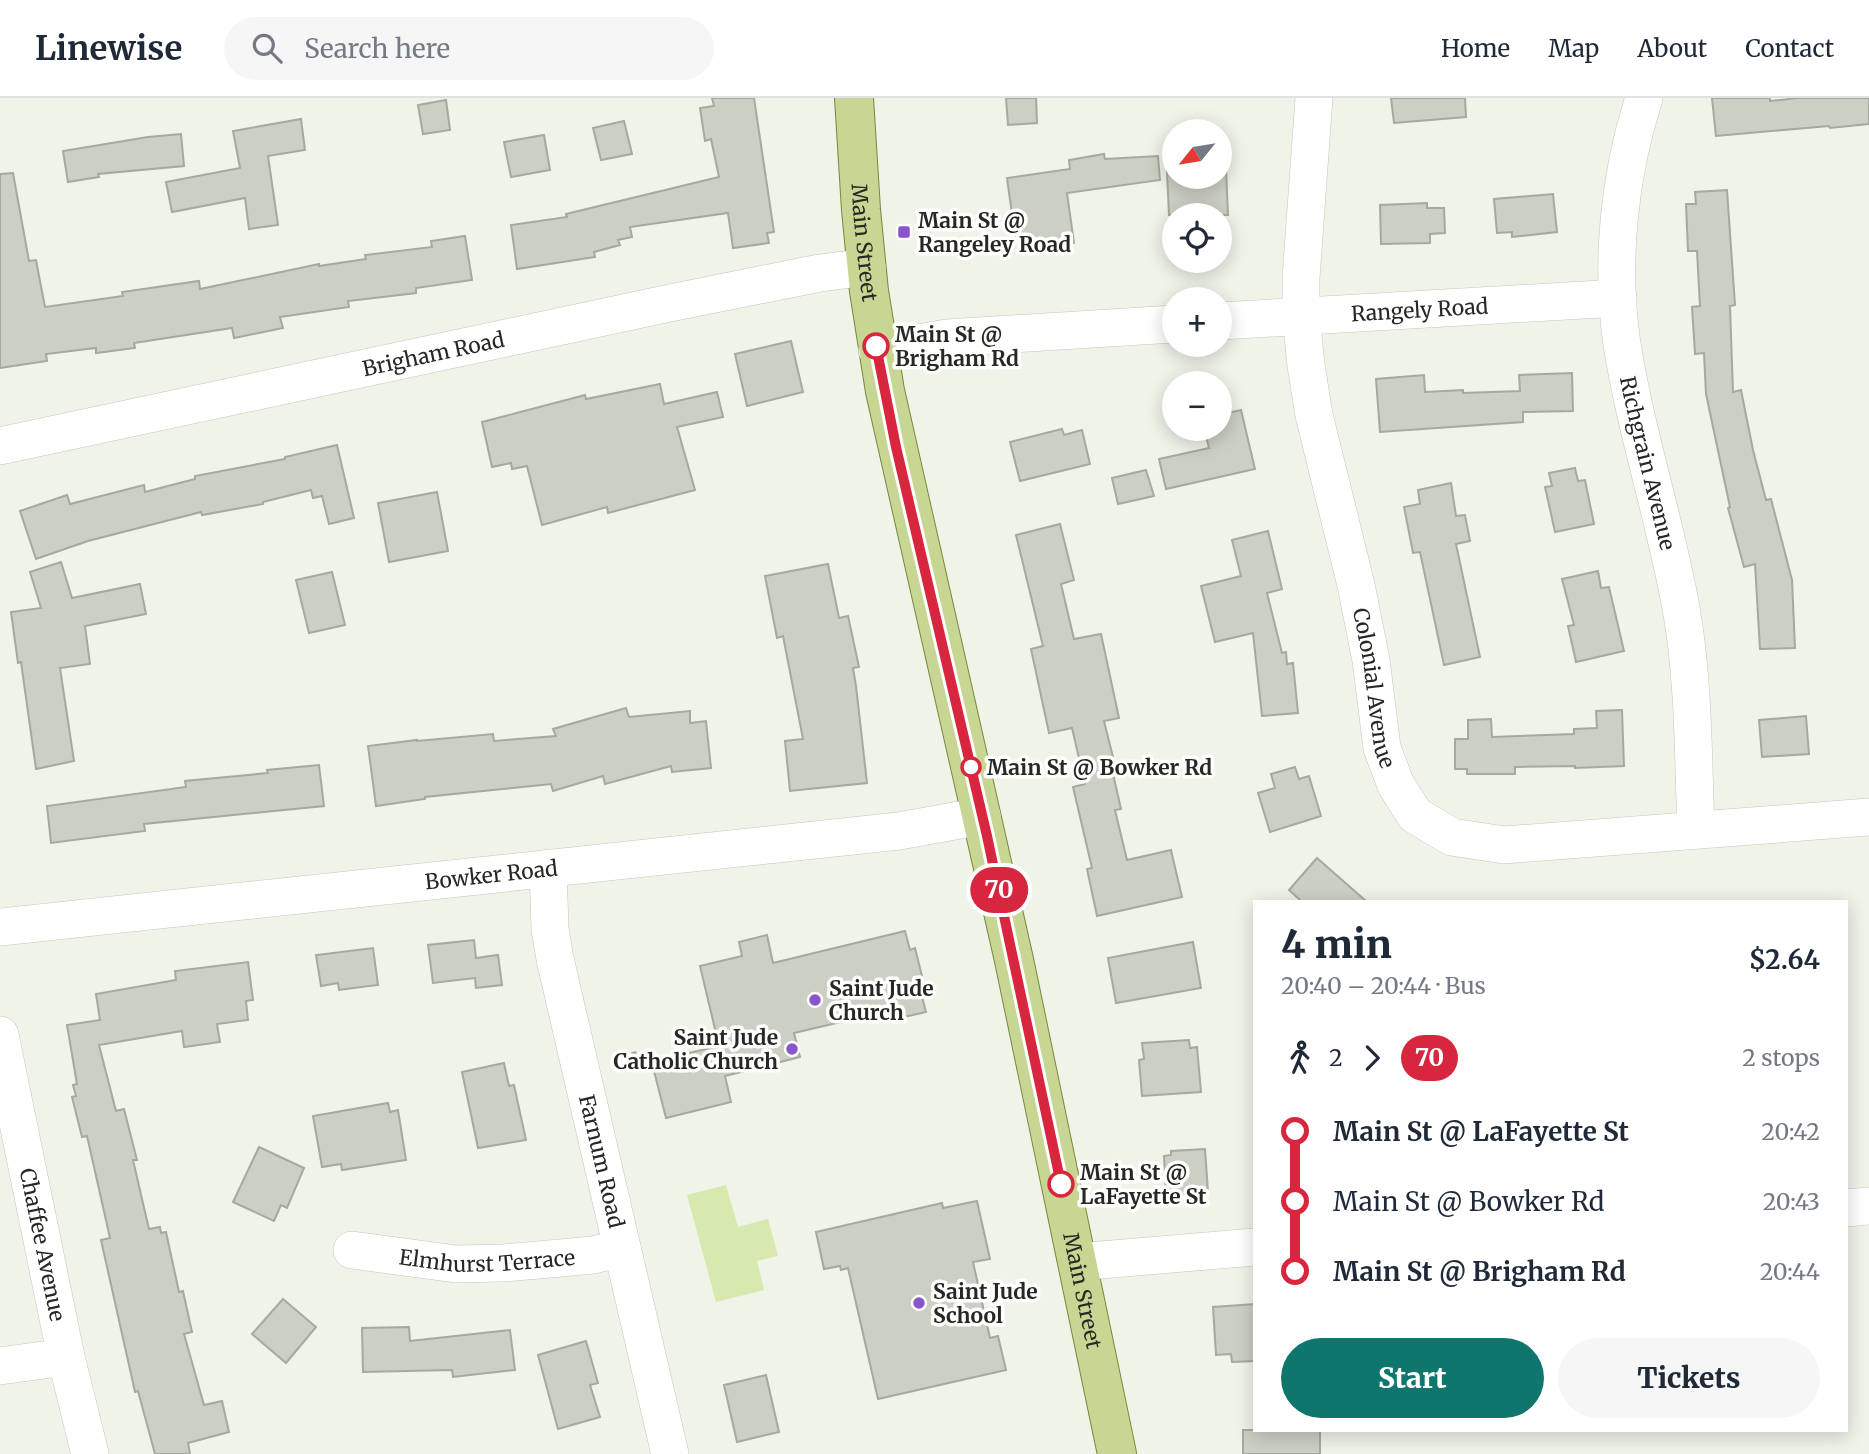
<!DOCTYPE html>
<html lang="en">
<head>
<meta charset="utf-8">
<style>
	:root { --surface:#fff; --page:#f6f6f7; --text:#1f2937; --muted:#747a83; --line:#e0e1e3; --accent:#0f766e }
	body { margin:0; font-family:Merriweather,serif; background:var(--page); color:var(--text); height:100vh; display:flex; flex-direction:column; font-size:26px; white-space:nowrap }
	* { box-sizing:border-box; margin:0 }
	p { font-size:23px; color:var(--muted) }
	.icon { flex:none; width:38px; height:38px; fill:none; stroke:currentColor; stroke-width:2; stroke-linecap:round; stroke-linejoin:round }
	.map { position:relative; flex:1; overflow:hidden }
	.details { position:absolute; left:1253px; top:802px; width:595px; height:532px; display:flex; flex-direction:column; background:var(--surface); border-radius:0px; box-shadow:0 4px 18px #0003 }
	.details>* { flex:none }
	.badge { padding:0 14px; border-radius:23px; font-size:24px; line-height:46px }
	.needle { width:46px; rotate:240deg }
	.tools { position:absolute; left:1162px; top:21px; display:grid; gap:14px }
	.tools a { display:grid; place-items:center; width:70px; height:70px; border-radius:50%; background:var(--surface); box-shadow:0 4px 18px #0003; font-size:35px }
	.map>.badge { position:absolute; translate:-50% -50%; box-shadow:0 0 0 4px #fff }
	.legs { display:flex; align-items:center; gap:10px; height:77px; padding:0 28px; font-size:23px }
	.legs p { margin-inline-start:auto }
	.headline { display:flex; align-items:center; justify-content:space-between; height:119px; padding:0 28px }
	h1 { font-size:38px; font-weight:800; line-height:52px }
	.primary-button { display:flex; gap:14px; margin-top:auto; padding:14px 28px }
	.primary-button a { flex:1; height:80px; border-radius:42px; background:var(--accent); color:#fff; font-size:28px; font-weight:800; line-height:80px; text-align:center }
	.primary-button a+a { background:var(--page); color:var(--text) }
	ul { padding:0 28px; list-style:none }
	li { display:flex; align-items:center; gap:24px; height:70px; font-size:26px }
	li i { display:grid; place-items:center; width:10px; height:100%; margin:0 9px; background:currentColor }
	li i::after { content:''; width:18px; height:18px; margin:-9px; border:5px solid; border-radius:50%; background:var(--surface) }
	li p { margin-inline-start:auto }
	li:first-child i { background:linear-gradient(#0000 50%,currentColor 0) }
	li:last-child i { background:linear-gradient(currentColor 50%,#0000 0) }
	header { display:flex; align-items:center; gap:42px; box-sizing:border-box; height:98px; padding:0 35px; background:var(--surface); border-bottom:2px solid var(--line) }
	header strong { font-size:33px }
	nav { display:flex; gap:38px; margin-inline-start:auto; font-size:24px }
	.search { width:490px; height:63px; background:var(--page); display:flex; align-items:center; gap:18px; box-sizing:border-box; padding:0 24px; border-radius:38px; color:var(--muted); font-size:26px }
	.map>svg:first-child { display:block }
	.green { fill:#d7e9ae }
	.building { fill:#cbcfc4; stroke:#a5a99e; stroke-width:2 }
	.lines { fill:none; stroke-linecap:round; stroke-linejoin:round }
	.minor-casing { stroke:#c4c7bc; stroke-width:38 }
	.primary-casing { stroke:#76893d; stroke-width:40 }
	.path { stroke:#a0a39a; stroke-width:4.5; stroke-dasharray:5 5; stroke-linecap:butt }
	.minor { stroke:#fff; stroke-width:37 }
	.primary { stroke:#c7d793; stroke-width:38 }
	.line-1-casing { stroke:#fff; stroke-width:16 }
	.line-1 { stroke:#d7263d; stroke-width:10 }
	.poi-dot { fill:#8a54cc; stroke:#fefffd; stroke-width:2.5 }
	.stop-1-dot { fill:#fff; stroke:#d7263d; stroke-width:3.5 }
	.labels { text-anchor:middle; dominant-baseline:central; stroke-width:7; stroke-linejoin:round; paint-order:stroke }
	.poi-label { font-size:21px; font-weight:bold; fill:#272824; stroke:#fefffd; text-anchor:start }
	.street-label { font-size:21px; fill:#272824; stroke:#fefffd }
	.stop-label { font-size:21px; font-weight:bold; fill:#272824; stroke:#fefffd; text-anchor:start }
</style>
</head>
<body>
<header>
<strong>Linewise</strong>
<div class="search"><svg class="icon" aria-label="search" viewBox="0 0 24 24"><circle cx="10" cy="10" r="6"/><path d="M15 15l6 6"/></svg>Search here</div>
<nav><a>Home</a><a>Map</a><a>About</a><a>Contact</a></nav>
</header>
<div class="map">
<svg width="1869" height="1356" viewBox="0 0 1869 1356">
	<rect width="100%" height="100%" fill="#eff3e8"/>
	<path class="green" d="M726,1087L738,1129L768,1121L778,1158L757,1163L764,1192L716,1204L687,1097Z"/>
	<g class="building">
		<path d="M712,0H754L774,134L767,135L769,145L733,150L728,115L630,129L632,139L618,142L620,147L594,154L595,159L517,171L511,127L567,119L566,116L719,79L711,41L705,43L700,10L714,8Z"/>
		<path d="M1006,0H1036L1037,25L1008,27Z"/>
		<path d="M1391,0H1465L1466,19L1394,25Z"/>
		<path d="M1712,0H1770V3L1798,0H1869V26L1830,30L1829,28L1716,38Z"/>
		<path d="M446,2L450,32L423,36L418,7Z"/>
		<path d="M301,21L305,52L268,58L278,127L249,131L245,100L172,114L166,84L240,70L233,33Z"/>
		<path d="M624,23L632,56L601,62L593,30Z"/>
		<path d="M181,36L184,68L98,76L99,79L68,84L63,53L148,39Z"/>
		<path d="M544,37L550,72L511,79L504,44Z"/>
		<path d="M1104,56L1105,61L1158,58L1160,82L1067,95L1074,145L1024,152L1022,137L1015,138L1007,80L1070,71L1069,62Z"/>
		<path d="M1220,71H1226L1228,117H1169L1167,74H1174V79H1220Z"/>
		<path d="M13,75L29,163L36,162L45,209L123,198L122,194L199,183L200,191L319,166V168L366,161L365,157L432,149L431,143L465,138L472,182L416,190V195L348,203L349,209L280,219L283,230L234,240L232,230L134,245L135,250L96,255V250L46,256L47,263L0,270V76Z"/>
		<path d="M1727,92L1735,207L1730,208L1733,294L1741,292L1753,352L1766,402L1771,401L1792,482L1795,550L1760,551L1755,466L1744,469L1728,410L1730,409L1706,296L1704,255L1695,256L1692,209L1700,208L1697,153H1688L1686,106H1696L1695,94Z"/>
		<path d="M1553,96L1557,134L1512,139V134L1497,135L1494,101Z"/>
		<path d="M1427,105V110H1444L1445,135L1430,136V145L1381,146L1380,107Z"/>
		<path d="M791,243L803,294L747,308L735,256Z"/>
		<path d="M1572,275L1573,313L1523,314V324L1380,334L1376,281L1424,277L1425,294L1463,292V295L1520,293L1519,277Z"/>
		<path d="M660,286L664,306L717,294L723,319L677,329L695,392L608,415L607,409L542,427L527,368L512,371L511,365L492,369L482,324L585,297L586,301Z"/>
		<path d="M1241,312L1255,371L1166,391L1159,361L1209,350L1204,331H1220V317Z"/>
		<path d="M1062,331L1064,337L1082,332L1090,366L1020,383L1010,344Z"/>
		<path d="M337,347L354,420L329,426L322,398L313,400L311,392L263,404V406L202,417L201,414L88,443L36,461L20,413L67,397L70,406L144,387L145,394L195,381V378L285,361V359Z"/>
		<path d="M1575,370L1578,383L1585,382L1594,426L1555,434L1545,389L1552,388L1549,375Z"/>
		<path d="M1146,372L1154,398L1118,406L1112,380Z"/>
		<path d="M1451,385L1456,418L1465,417L1470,443L1456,446L1480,559L1444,567L1420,454L1413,455L1404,409L1420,406L1418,392Z"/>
		<path d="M437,394L448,453L389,464L378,405Z"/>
		<path d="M1060,426L1074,482L1061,486L1074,541L1101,536L1119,620L1104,623L1115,667H1111L1121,711L1115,712L1127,762L1171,752L1182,799L1097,818L1087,771L1092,770L1073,689L1085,686L1072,630L1049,635L1031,551L1043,548L1016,437Z"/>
		<path d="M1268,433L1282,491L1267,495L1282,555L1286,554L1287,566L1293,565L1298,615L1262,618L1253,535L1215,544L1201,488L1241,478L1232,442Z"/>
		<path d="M61,464L72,500L140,486L146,516L85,528L90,566L60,570L74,663L36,671L21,564L18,565L11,514L41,510L30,474Z"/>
		<path d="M828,466L839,520L848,518L859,569L853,570L856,588L867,685L790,693L785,643L803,641L783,538L777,540L765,478Z"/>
		<path d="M1598,473L1601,490L1609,489L1624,553L1576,564L1568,528L1574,527L1562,481Z"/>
		<path d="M332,474L345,527L309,535L296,482Z"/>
		<path d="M626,610L629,619L690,613V625L706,623L711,670L672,674L671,668L605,686L603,678L553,693L551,686L425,699V701L376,708L368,648L417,642V643L493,636L494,643L556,638L553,631Z"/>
		<path d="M1622,612L1624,668L1575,670V668L1515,669V676H1467V671H1455V641H1468V622L1491,621L1492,639L1574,636V631L1597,630L1596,613Z"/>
		<path d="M1806,618L1809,656L1762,659L1759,622Z"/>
		<path d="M319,667L324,708L144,726L145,733L51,745L47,708L186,689L185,683L268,675L267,672Z"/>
		<path d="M1295,669L1299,681L1309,678L1321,718L1270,734L1258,695L1275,690L1271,676Z"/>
		<path d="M1317,760L1366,803H1301L1289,792Z"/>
		<path d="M905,833L910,852L915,850L925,890L920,891L926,914L891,922L888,913L794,935L800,959L725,978L731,1004L666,1020L654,973L683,966L680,957L719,948L700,868L742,858L739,844L767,837L773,865Z"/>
		<path d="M474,842L476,860L498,857L502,887L476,890L475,880L433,885L428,847Z"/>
		<path d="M1193,844L1201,890L1116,905L1108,860Z"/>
		<path d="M373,850L378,887L339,892L338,885L321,888L316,857Z"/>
		<path d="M248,864L253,902L246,903L248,922L217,926L220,944L184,949L182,933L99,947L116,1013L124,1011L137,1062H133L149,1131L160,1129L161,1135L166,1134L179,1194L183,1193L192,1234L184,1236L204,1307L222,1303L229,1334L188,1345L190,1356H155L138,1293L135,1294L101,1142L110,1140L87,1038L82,1039L72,999L76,998L73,987L77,986L67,927L100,922L96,896L176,882L175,873Z"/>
		<path d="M1189,942L1190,950L1197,949L1201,994L1142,998L1139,962L1144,961L1142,945Z"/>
		<path d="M504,965L509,988L514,987L526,1042L478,1050L462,974Z"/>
		<path d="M388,1005L390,1014L398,1012L406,1062L342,1072L341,1066L322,1069L313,1018Z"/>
		<path d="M259,1049L304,1070L287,1110L281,1107L274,1123L233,1104Z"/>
		<path d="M1205,1051L1208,1094L1166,1097L1164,1058L1171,1057V1053Z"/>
		<path d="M977,1103L990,1161L973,1164L990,1240L998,1238L1006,1272L878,1301L848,1170L841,1172L840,1168L824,1171L816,1134L942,1105L943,1110Z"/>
		<path d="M283,1201L316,1229L286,1265L252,1236Z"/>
		<path d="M1255,1206V1263L1232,1264L1231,1256L1216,1257L1213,1209Z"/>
		<path d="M409,1229L410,1243L510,1232L515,1272L453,1279L452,1272L363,1274L362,1230Z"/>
		<path d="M586,1243L598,1285L590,1287L600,1319L558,1331L538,1257Z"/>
		<path d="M766,1277L779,1334L737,1344L724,1287Z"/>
		<rect x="1243" y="1332" width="77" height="24"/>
	</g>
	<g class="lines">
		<defs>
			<g id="minor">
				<path id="s1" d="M1314,0L1301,180V218L1306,267L1314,317L1356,487L1371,562L1382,650L1396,687L1415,717L1452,739L1504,747L1869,719"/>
				<path id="s2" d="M1644,0C1619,78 1610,165 1622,246C1636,335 1665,421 1681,510C1694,583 1693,657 1696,732"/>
				<path id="s3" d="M1220,223L1618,200"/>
				<path d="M877,252L947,240L1174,226"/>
				<path id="s4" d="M0,348L670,205L820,175L867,169"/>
				<path id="s5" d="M548,770L550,831L555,861L670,1356"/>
				<path id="s6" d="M0,829L899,733L982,718"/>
				<path id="s7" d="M0,937L66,1259L90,1356"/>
				<path d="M1846,1110L1869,1108"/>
				<path id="s8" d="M352,1152L456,1166L503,1165L561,1160L593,1157L622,1150"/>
				<path d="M1077,1164L1255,1149"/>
				<path d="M0,1268L66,1259"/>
			</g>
			<g id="primary">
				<path id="s9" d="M854,0L861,112L869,193L885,293L1014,862L1117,1356"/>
			</g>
		</defs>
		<use href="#minor" class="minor-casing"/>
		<use href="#primary" class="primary-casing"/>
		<path class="path" d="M612,960L639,955"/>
		<use href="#minor" class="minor"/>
		<use href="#primary" class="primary"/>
	</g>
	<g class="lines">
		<defs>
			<path id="line-1" d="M876,248L896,349L987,738L1061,1086"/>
		</defs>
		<use href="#line-1" class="line-1-casing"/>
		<use href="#line-1" class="line-1"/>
	</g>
	<g class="poi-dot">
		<rect x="897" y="127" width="14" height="14" rx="3.5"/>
		<circle cx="815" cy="902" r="7"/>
		<circle cx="792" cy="951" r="7"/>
		<circle cx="919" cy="1205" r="7"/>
	</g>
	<g class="stop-1-dot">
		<circle cx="876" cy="248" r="12"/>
		<circle cx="971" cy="669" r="9"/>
		<circle cx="1061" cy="1086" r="12"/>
	</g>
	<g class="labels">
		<g class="poi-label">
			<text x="918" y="122">Main St @<tspan x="918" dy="24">Rangeley Road</tspan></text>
			<text x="829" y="890">Saint Jude<tspan x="829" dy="24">Church</tspan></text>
			<text x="778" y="939" text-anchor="end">Saint Jude<tspan x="778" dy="24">Catholic Church</tspan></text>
			<text x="933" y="1193">Saint Jude<tspan x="933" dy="24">School</tspan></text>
		</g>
		<g class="street-label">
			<text stroke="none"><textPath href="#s9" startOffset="145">Main Street</textPath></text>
			<text stroke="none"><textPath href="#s3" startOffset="200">Rangely Road</textPath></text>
			<text stroke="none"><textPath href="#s4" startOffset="443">Brigham Road</textPath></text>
			<text stroke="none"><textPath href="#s2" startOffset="371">Richgrain Avenue</textPath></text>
			<text stroke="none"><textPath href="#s1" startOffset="598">Colonial Avenue</textPath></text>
			<text stroke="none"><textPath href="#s6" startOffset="494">Bowker Road</textPath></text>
			<text stroke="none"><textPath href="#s5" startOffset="299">Farnum Road</textPath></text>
			<text stroke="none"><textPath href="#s7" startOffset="214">Chaffee Avenue</textPath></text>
			<text stroke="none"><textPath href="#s8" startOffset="136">Elmhurst Terrace</textPath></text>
			<text stroke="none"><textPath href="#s9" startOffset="1216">Main Street</textPath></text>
		</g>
		<g class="stop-label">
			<text x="895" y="236">Main St @<tspan x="895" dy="24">Brigham Rd</tspan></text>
			<text x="987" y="669">Main St @ Bowker Rd</text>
			<text x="1080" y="1074">Main St @<tspan x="1080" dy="24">LaFayette St</tspan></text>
		</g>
	</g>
</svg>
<div class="tools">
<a><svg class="needle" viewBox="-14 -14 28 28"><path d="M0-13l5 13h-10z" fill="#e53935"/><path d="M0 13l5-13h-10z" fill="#747a83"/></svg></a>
<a><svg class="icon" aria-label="locate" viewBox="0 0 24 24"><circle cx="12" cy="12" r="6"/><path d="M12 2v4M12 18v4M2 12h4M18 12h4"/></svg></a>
<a>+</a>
<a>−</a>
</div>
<b class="badge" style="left:999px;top:792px;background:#d7263d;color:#fff">70</b>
<section class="details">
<div class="headline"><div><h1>4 min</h1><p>20:40 – 20:44 · Bus</p></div><b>$2.64</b></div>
<div class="legs"><svg class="icon" aria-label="walk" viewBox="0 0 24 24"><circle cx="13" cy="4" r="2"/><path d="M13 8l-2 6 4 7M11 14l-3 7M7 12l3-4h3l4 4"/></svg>2<svg class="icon" aria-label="forward" viewBox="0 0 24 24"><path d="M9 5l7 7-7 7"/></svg><b class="badge" style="background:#d7263d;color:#fff">70</b><p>2 stops</p></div>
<ul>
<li><i style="color:#d7263d"></i><b>Main St @ LaFayette St</b><p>20:42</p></li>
<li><i style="color:#d7263d"></i><span>Main St @ Bowker Rd</span><p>20:43</p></li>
<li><i style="color:#d7263d"></i><b>Main St @ Brigham Rd</b><p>20:44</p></li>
</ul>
<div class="primary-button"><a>Start</a><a>Tickets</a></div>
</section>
</div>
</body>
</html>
